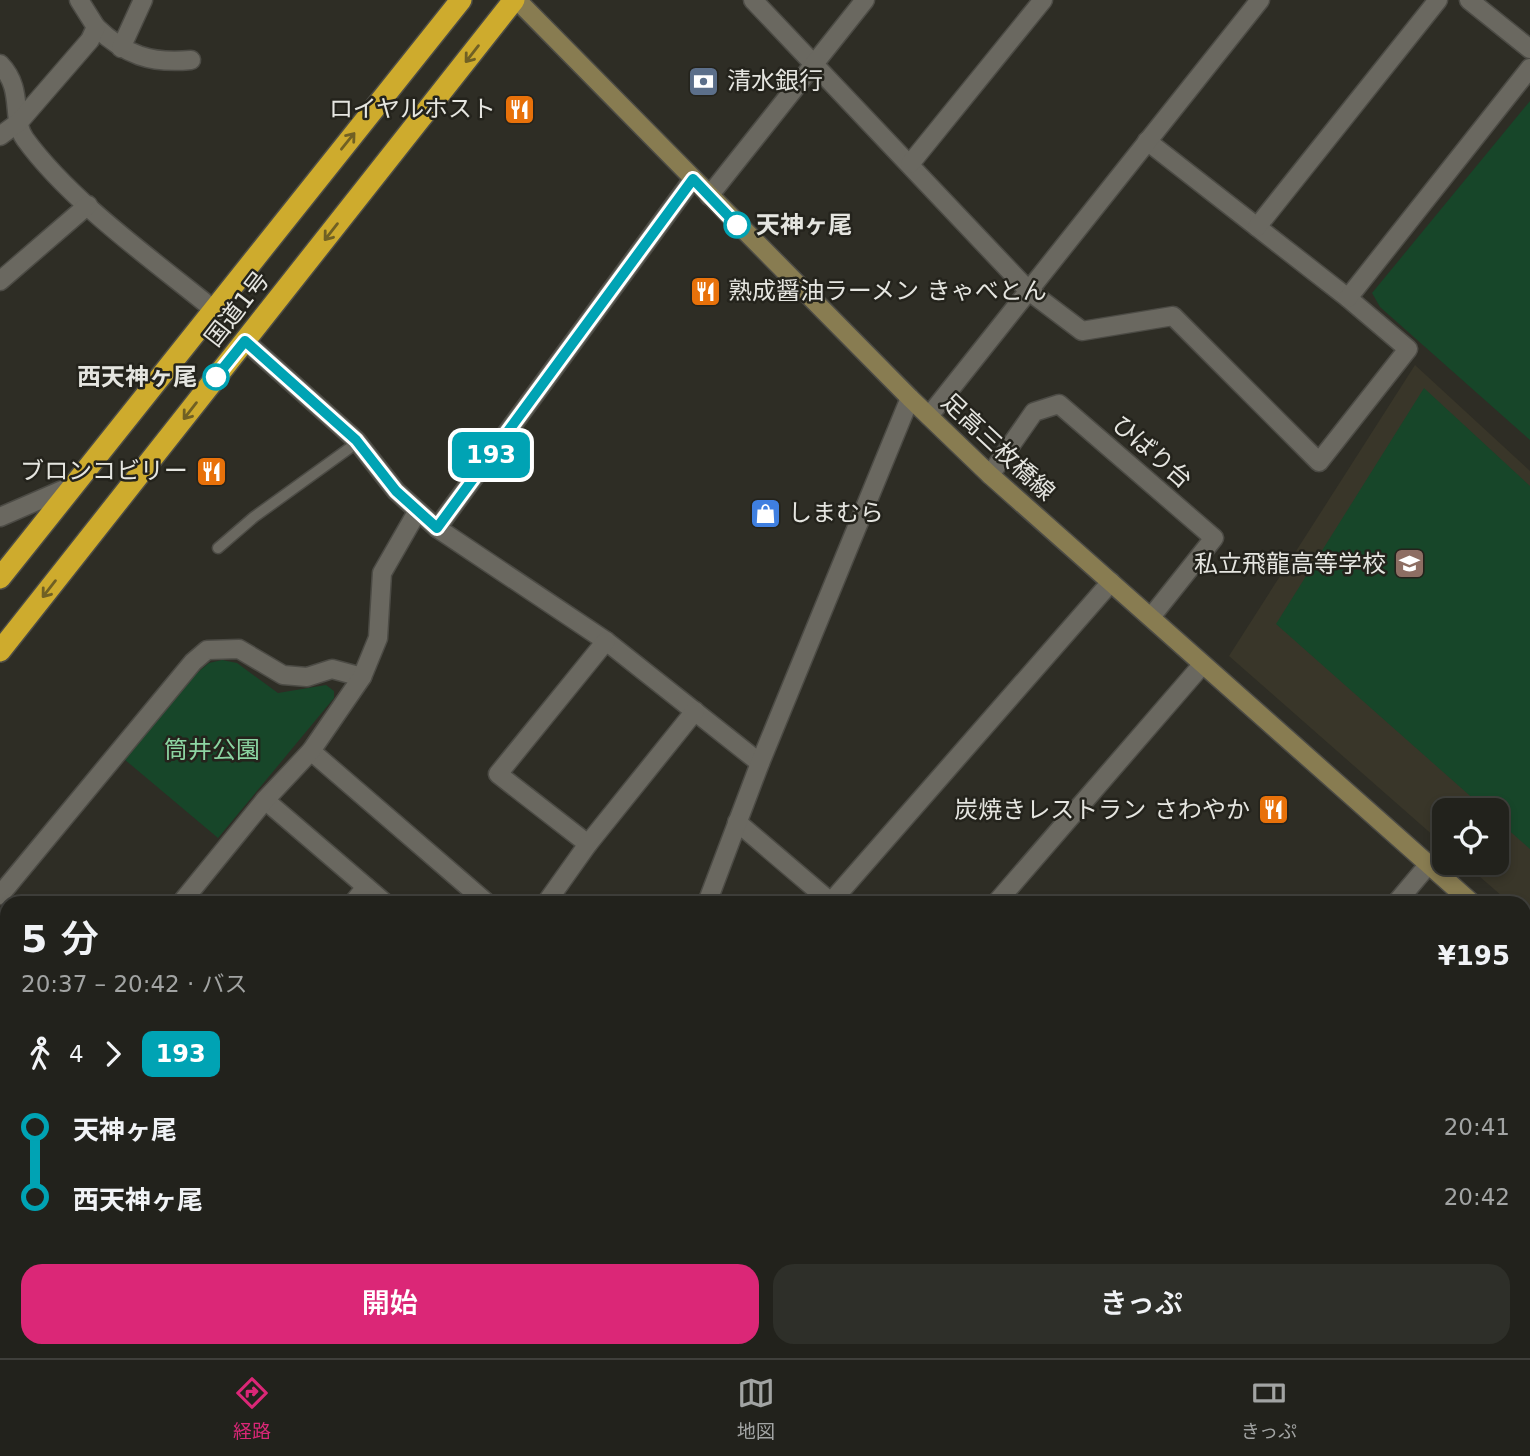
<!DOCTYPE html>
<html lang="ja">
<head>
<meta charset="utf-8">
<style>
	:root { --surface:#22221c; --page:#2e2f29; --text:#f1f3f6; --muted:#a2a4a3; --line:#3f3f3b; --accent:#db2777 }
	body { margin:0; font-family:"DejaVu Sans","Noto Sans JP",sans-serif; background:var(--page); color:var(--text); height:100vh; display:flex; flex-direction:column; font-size:26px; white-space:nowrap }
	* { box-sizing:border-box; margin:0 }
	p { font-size:23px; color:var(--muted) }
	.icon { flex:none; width:38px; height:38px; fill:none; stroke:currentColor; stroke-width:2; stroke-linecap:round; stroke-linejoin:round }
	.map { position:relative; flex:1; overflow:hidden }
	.details { position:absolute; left:0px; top:896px; width:1531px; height:462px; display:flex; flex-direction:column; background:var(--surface); border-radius:21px 21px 0 0; box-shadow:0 4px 10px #0003,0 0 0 2px var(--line) }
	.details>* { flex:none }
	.badge { padding:0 14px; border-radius:10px; font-size:24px; line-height:46px }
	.fabs { position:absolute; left:1432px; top:798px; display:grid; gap:14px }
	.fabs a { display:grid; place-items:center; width:77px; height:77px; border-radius:14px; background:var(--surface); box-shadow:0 4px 10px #0003,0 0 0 2px var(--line); font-size:35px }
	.map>.badge { position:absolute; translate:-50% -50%; box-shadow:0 0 0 4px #fff }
	.legs { display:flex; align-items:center; gap:10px; height:77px; padding:0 21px; font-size:23px }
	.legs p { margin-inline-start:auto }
	.overview { display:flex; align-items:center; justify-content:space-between; height:119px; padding:0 21px }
	h1 { font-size:38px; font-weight:600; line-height:52px }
	.button { display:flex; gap:14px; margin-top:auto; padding:14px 21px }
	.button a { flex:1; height:80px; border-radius:21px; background:var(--accent); color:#fff; font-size:28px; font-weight:600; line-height:80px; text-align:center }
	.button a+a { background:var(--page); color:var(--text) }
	ul { padding:0 21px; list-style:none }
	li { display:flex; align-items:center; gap:24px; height:70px; font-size:26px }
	li i { display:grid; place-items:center; width:10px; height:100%; margin:0 9px; background:currentColor }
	li i::after { content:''; width:18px; height:18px; margin:-9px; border:5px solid; border-radius:50%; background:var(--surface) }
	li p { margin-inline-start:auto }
	li:first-child i { background:linear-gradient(#0000 50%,currentColor 0) }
	li:last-child i { background:linear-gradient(currentColor 50%,#0000 0) }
	.menu { display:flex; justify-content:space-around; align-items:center; height:98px; border-top:2px solid var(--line); background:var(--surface); font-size:19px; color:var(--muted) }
	.menu a { display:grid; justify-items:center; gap:4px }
	.menu .on { color:var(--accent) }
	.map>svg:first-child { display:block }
	.built { fill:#393629 }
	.green { fill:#174629 }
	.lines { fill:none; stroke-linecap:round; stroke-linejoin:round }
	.lane-casing { stroke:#4c4b45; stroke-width:13 }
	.street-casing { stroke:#4c4b45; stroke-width:21 }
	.secondary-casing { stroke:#4c4b45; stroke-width:21 }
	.highway-casing { stroke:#4c4b45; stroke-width:24 }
	.lane { stroke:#6a6860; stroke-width:10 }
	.street { stroke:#6a6860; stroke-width:18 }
	.secondary { stroke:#887c51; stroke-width:18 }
	.highway { stroke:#ceab2d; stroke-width:21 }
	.oneway { stroke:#706024 }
	.line-1-casing { stroke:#fff; stroke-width:16 }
	.line-1 { stroke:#00a3b4; stroke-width:10 }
	.stop-1-dot { fill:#fff; stroke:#00a3b4; stroke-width:3.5 }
	.labels { text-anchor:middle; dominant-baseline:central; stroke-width:5; stroke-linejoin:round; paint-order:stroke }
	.poi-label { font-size:24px; fill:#e5e5e0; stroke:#24231c; text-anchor:end }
	.stop-label { font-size:24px; font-weight:bold; fill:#e5e5e0; stroke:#24231c; text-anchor:start }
	.street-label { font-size:24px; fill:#e5e5e0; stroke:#24231c }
	.park-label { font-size:24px; fill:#8cd5a2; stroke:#24231c }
</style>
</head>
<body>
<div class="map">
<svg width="1530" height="1358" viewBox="0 0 1530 1358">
	<rect width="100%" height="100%" fill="#2e2d25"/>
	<path class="built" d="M1415,365L1530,471V921L1524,916V903H1510L1464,863H1496V810H1444V845L1229,656Z"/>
	<g class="green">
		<path d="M1530,101V440L1380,307L1372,293Z"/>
		<path d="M1424,388L1530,486V849L1496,819V810H1486L1276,624Z"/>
		<path d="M222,660L237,663L278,693L326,685L334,691V698L218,838L124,759L197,673L209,663Z"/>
		<path d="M1524,1006L1530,1012V1339L1524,1336Z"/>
		<path d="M1388,1351H1511L1505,1358H1397Z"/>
	</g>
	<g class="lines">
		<defs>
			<path id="lane" d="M218,548L254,517L358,442"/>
			<g id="street">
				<path d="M753,0L1029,291L1082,331L1173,316L1319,462L1408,349L1348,298L1147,141"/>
				<path d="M1469,0L1530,49"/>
				<path d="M96,27C125,55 151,64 191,60"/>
				<path d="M121,48L143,0"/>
				<path d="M0,64C25,90 10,118 25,139C70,201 153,260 213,309"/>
				<path d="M0,136L19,122L90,40L96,27L79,0"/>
				<path d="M910,164L1043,0"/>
				<path d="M709,196L865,0"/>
				<path d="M1257,227L1438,0"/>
				<path d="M0,281L88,205"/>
				<path d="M1348,298L1530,68"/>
				<path d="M245,341L356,440L396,491L437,528L606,641L760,763"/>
				<path d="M929,416L1260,0"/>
				<path d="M990,475L1034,412L1059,404L1214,538L1151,617"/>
				<path d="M0,517L74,485"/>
				<path d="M437,528L693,179"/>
				<path d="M311,751L487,903"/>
				<path d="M265,800L385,903"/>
				<path d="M737,822L832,903"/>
				<path d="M588,844L498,774L606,641"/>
				<path d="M0,895L193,662L207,650L239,649L283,675L307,677L332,669L362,677"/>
				<path d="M831,902L1111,582"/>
				<path d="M181,903L265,800L311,751L362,677L378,638L382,573L417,512"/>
				<path d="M353,903L366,887"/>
				<path d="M546,903L588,844L695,711"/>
				<path d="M707,903L760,763L910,398"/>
				<path d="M996,903L1202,665"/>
				<path d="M1396,903L1429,864"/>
				<path d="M0,1126L7,1119"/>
				<path d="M0,1338L7,1329"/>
				<path d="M100,1351L109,1358"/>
				<path d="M345,1351L354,1358"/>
				<path d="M565,1351L573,1358"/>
				<path d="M777,1351L785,1358"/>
				<path d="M1357,1351L1365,1358"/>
				<path d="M156,1358L162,1351"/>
				<path d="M542,1358L544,1351"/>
				<path d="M1012,1358L1018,1351"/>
				<path d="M1194,1358L1199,1351"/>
			</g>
			<g id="secondary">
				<path d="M517,0L910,398L990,475L1472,903"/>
				<path d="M1524,949L1530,954"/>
			</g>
			<g id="highway">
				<path d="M0,578L461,0"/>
				<path d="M0,651L514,0"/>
			</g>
		</defs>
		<use href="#lane" class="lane-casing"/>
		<use href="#street" class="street-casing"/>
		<use href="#secondary" class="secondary-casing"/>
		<use href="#highway" class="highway-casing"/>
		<use href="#lane" class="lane"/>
		<use href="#street" class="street"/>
		<use href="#secondary" class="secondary"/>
		<use href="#highway" class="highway"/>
	</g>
	<defs><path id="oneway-shaft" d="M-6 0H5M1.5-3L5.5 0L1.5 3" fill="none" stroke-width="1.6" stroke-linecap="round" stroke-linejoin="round" transform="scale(1.75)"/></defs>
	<g class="oneway">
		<use href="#oneway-shaft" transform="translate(472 54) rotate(128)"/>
		<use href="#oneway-shaft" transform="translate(348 141) rotate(-51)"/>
		<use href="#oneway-shaft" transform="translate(331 232) rotate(128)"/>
		<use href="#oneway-shaft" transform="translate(190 411) rotate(128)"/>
		<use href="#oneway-shaft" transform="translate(49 589) rotate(128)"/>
	</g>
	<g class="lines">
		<defs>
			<path id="line-1" d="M216,377L245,341L356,440L396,491L437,528L693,179L737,225"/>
		</defs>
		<use href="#line-1" class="line-1-casing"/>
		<use href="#line-1" class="line-1"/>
	</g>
	<defs>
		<symbol id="bank-square" viewBox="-11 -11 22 22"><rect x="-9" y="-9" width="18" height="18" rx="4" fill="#5c6f8a" stroke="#24231c"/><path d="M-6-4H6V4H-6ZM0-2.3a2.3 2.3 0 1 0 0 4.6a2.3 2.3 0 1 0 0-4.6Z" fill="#fff"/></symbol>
		<symbol id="restaurant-square" viewBox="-11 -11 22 22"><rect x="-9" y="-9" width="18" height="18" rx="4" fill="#e8710a" stroke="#24231c"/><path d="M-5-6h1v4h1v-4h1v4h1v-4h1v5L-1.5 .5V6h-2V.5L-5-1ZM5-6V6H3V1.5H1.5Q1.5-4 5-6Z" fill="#fff"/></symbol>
		<symbol id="shop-square" viewBox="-11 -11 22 22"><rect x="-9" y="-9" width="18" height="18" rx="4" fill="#3f7fe0" stroke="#24231c"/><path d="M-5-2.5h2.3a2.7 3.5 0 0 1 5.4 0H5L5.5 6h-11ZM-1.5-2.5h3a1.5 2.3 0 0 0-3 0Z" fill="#fff"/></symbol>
		<symbol id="school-square" viewBox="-11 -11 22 22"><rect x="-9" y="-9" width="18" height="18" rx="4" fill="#8d6e63" stroke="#24231c"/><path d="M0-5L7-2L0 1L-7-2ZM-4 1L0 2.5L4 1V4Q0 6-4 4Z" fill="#fff"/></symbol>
	</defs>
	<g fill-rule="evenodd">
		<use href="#bank-square" x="686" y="64" width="35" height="35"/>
		<use href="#restaurant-square" x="502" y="92" width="35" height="35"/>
		<use href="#restaurant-square" x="688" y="274" width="35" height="35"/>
		<use href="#restaurant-square" x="194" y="454" width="35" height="35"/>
		<use href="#shop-square" x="748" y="496" width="35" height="35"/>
		<use href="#school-square" x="1392" y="546" width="35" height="35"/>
		<use href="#restaurant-square" x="1256" y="792" width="35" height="35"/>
	</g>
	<g class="stop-1-dot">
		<circle cx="737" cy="225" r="12"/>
		<circle cx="216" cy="377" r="12"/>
	</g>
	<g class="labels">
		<g class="poi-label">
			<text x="727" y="81" text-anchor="start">清水銀行</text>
			<text x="496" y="109">ロイヤルホスト</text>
			<text x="728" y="291" text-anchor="start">熟成醤油ラーメン きゃべとん</text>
			<text x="188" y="471">ブロンコビリー</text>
			<text x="788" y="513" text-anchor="start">しまむら</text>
			<text x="1386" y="564">私立飛龍高等学校</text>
			<text x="1250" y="810">炭焼きレストラン さわやか</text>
		</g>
		<g class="stop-label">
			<text x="756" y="225">天神ヶ尾</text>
			<text x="197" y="377" text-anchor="end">西天神ヶ尾</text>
		</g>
		<g class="street-label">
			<text transform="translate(237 309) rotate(-52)">国道1号</text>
			<text transform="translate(998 447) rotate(43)">足高三枚橋線</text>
			<text transform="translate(1152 452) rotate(41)">ひばり台</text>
		</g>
		<g class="park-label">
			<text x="212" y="750">筒井公園</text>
		</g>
	</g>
</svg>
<div class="fabs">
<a><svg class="icon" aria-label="locate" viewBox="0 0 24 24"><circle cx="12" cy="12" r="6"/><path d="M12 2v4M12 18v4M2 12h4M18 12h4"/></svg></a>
</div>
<b class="badge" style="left:491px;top:455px;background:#00a3b4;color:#fff">193</b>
<section class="details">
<div class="overview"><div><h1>5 分</h1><p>20:37 – 20:42 · バス</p></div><b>¥195</b></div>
<div class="legs"><svg class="icon" aria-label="walk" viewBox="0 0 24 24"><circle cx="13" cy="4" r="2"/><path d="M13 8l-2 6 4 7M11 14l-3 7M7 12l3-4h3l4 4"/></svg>4<svg class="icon" aria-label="forward" viewBox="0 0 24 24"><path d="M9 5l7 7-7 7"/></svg><b class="badge" style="background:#00a3b4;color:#fff">193</b></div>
<ul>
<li><i style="color:#00a3b4"></i><b>天神ヶ尾</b><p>20:41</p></li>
<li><i style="color:#00a3b4"></i><b>西天神ヶ尾</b><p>20:42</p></li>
</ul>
<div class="button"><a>開始</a><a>きっぷ</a></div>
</section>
</div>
<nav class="menu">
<a class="on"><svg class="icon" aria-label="directions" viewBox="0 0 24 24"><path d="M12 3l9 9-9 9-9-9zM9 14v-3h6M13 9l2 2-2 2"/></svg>経路</a>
<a><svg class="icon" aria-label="map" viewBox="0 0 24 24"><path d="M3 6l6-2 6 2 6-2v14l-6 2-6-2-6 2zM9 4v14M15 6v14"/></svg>地図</a>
<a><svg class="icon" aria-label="tickets" viewBox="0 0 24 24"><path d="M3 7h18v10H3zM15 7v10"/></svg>きっぷ</a>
</nav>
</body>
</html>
